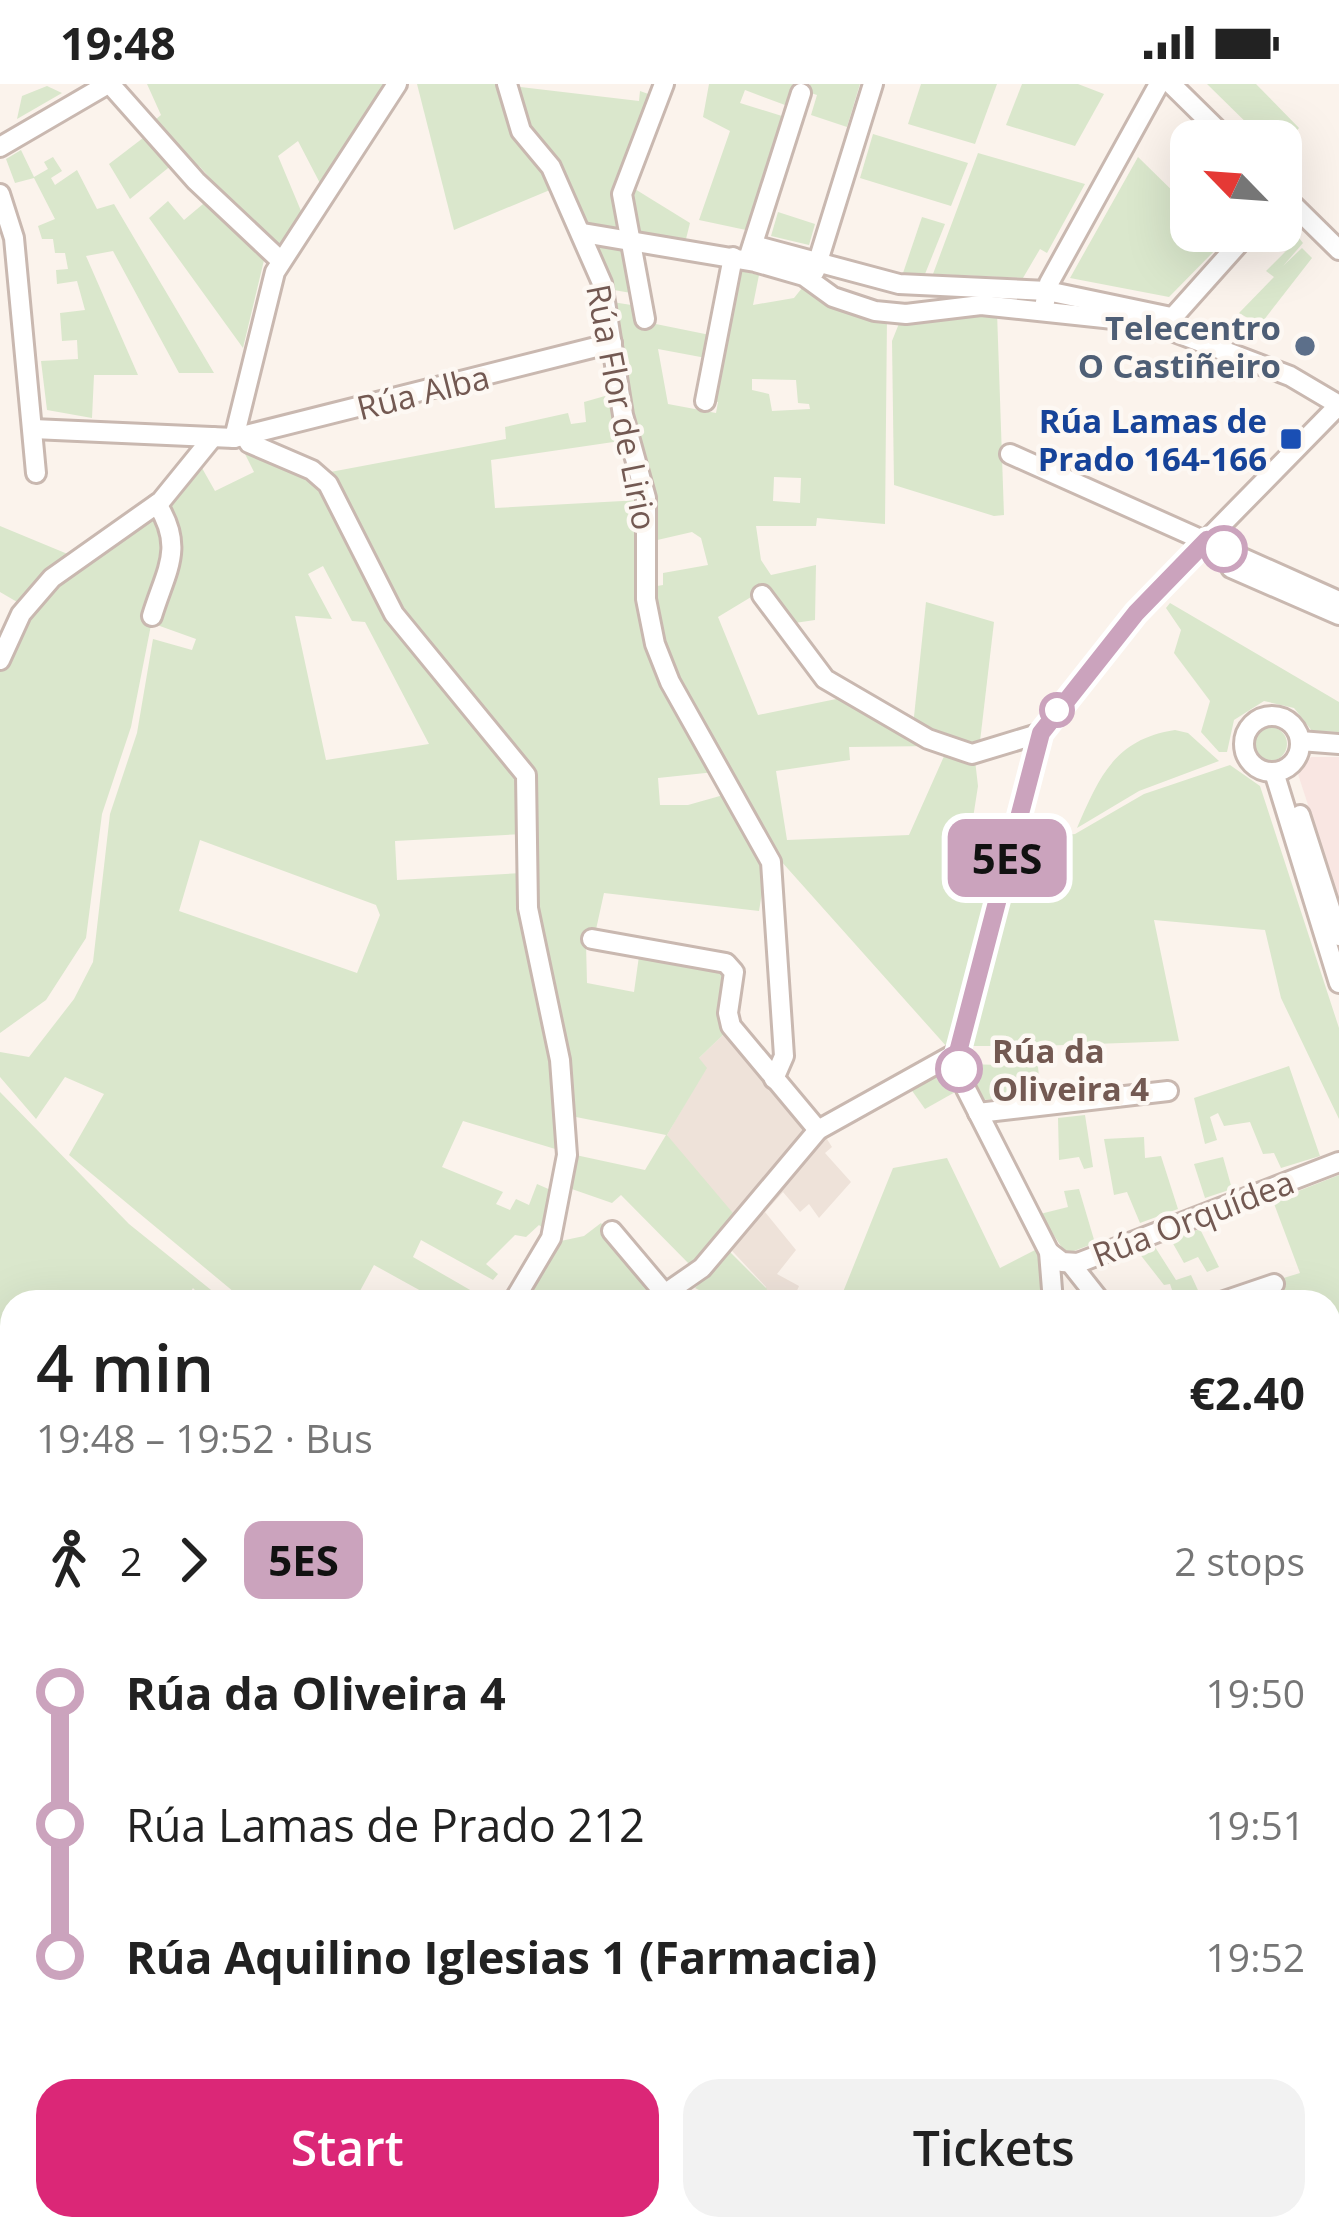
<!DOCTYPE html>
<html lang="en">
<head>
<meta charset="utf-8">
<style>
	:root { --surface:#fff; --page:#f2f2f2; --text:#222; --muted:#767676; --accent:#db2777 }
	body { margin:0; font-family:"Open Sans",sans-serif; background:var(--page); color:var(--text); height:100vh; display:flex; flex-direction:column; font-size:45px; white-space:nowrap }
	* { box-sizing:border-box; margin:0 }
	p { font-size:39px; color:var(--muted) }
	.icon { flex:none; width:66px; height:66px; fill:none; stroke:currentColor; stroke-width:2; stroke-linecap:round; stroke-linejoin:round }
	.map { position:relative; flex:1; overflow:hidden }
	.details { position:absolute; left:0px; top:1206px; width:1341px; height:951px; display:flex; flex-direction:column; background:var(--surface); border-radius:36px 36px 0 0; box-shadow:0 12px 48px #0002 }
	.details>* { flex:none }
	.badge { padding:0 24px; border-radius:18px; font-size:42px; line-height:78px }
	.needle { width:78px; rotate:295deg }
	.controls { position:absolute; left:1170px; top:36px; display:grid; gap:24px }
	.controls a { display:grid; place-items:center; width:132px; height:132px; border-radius:24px; background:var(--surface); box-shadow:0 12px 48px #0002; font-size:60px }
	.map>.badge { position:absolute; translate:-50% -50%; box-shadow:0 0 0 6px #fff }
	.legs { display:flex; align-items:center; gap:18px; height:132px; padding:0 36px; font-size:39px }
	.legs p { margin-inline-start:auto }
	.overview { display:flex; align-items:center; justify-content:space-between; height:204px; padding:0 36px }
	h1 { font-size:66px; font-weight:600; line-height:90px }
	.action { display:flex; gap:24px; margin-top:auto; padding:24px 36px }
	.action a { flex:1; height:138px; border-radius:36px; background:var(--accent); color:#fff; font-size:48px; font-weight:600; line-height:138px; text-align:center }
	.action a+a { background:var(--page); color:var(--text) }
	ul { padding:0 36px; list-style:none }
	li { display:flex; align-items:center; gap:42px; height:132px; font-size:45px }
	li i { display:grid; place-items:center; width:18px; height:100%; margin:0 15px; background:currentColor }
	li i::after { content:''; width:30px; height:30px; margin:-15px; border:9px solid; border-radius:50%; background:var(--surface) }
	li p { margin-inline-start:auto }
	li:first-child i { background:linear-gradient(#0000 50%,currentColor 0) }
	li:last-child i { background:linear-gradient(currentColor 50%,#0000 0) }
	.status { display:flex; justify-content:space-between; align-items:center; height:84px; padding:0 60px; background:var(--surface); direction:ltr }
	.status svg { height:33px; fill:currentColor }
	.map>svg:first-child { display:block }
	.residential { fill:#eee2d9 }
	.commercial { fill:#f9e6e2 }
	.green { fill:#dae7cc; fill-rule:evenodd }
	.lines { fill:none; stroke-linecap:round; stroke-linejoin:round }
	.stream { stroke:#aad2d3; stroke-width:3 }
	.minor-casing { stroke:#c9b8b0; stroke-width:24 }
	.highway-casing { stroke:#d8d1cf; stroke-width:33 }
	.minor { stroke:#fff; stroke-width:18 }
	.highway { stroke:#edb4ac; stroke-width:27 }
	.line-1-casing { stroke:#fff; stroke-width:27 }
	.line-1 { stroke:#cba3bd; stroke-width:18 }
	.service-dot { fill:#5c6f8a; stroke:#fdf8f3; stroke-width:4.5 }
	.transit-dot { fill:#1a4fb4; stroke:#fdf8f3; stroke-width:4.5 }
	.stop-1-dot { fill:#fff; stroke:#cba3bd; stroke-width:6 }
	.labels { text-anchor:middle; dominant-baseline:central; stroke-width:9; stroke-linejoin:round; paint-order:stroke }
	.service-label { font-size:33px; font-weight:bold; fill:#4e5e75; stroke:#fdf8f3; text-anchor:end }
	.street-label { font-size:33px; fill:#735952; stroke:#fdf8f3 }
	.transit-label { font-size:33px; font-weight:bold; fill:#164399; stroke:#fdf8f3; text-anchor:end }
	.stop-label { font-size:33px; font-weight:bold; fill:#735952; stroke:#fdf8f3; text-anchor:start }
</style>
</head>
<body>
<div class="status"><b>19:48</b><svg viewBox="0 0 49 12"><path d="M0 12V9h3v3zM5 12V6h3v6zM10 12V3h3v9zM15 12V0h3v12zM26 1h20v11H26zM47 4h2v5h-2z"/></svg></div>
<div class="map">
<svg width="1339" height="2156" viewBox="0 0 1339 2156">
	<rect width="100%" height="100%" fill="#fbf3ec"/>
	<path class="residential" d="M726,948L825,1052L832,1063L825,1069L851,1098L819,1134L809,1120L800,1128L783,1108L765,1128L796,1166L777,1190L799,1202L792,1218H760L766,1203L720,1154L667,1051L706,984L698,975Z"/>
	<path class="commercial" d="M1311,673H1339V817L1298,690Z"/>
	<g class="green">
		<path d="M147,0H392L323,105L298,57L278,72L304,134L282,165L272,163L200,83L167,61L150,40L161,31Z"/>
		<path d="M417,0H501L557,103L454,146Z"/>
		<path d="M709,0H793L785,21L745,6L740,19L782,32L746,146L699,136L730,47L703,33Z"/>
		<path d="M810,0H860L847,43L811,31L817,11L808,8Z"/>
		<path d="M921,0H997L975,60L908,40Z"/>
		<path d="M1022,0H1078L1104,10L1075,62L1006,41Z"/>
		<path d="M1207,0H1256L1299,44L1281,65V57H1265Z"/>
		<path d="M47,2L62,9L17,35L22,12Z"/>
		<path d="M512,2L639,17L640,7L654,12L620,150L586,142L525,43Z"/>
		<path d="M873,50L968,79L951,122L860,94Z"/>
		<path d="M147,51L173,80L130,115L109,80Z"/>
		<path d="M21,66L34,93L48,85L44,78L53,73L62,87L51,94L55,101L77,86L97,125L114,120L214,289H179L113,167L86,172L138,291H94L92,334L47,326L41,277L78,275L77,256L62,257L60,229L85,226L77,197L57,200L56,186L68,185L65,169H55L53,155H42L38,142L55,135L34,94L15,99L6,75Z"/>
		<path d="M978,69L1085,100L1047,169L1040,165L1023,194L933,190Z"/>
		<path d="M1138,73L1191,125V147H1213L1224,157L1169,213L1070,194Z"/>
		<path d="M630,102L690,139L685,159L640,151L633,142Z"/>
		<path d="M209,115L266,168L243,264L149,134L168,117L184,136Z"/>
		<path d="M778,128L815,140L809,161L771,152Z"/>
		<path d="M922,133L945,140L925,190L903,189Z"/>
		<path d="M1299,154L1303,159L1283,182L1302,164L1312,174L1260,241L1239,229L1274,193L1266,187Z"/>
		<path d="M590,157L623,159L637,210L608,205Z"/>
		<path d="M737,186L759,191L753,221L794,214L802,204L887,233L885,440L817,434L816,442H756L761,476L771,491L816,481L815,536L788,540L761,507L718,533L758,631L846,613L935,662L849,663L850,676L776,687L787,756L909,751L945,670L975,676L978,702L971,747L1006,744L953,956L947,963L772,767L671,592L651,503L663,501V489L708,481L701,454L692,448L653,457L612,218L638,222L641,237L710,251L706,274L658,265L668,320L716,329L718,318L713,317ZM752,295L796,296L798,319L809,320L810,325L772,327L769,310L752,306ZM774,393L801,394L800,419L773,417Z"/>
		<path d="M997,228L1004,431L994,432L894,401L892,257L900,237Z"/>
		<path d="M612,310L627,356L491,376L495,424L641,416L642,523L715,688L658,694L660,721H688L727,710L767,778L759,827L604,809L595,850L586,859L587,899L634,908L639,872L720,885L728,898L726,948L699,974L707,984L667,1051L738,1135L694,1185L621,1111L612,1119L566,1103L571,1070L645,1086L666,1051L571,1032L530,785L531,689L403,536L325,389L506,355L505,343L568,329L571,340L586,338L584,318Z"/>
		<path d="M241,362L328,405L380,517L517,680L523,750L395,757L397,796L522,789L558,982L562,1067L463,1037L442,1083L503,1108L496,1120L510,1126L516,1115L529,1121L537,1100L553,1107L546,1147L539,1141L526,1153L515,1151L486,1180L498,1190L493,1196L421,1156L413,1173L491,1218H441L374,1181L354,1218H246L69,1071L104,1010L65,993L36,1035L0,993V968L29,973L74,915L93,878L110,730L137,649L153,555L192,566L196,555L157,541L164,419L202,384L215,407L254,388ZM323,482L352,537L365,538L429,660L326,676L295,532L332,535L308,490ZM200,756L376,821L380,831L357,889L179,827Z"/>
		<path d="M156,424L170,444L131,643L102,730L86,854L46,916L0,949V582L30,522Z"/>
		<path d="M0,442L70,471L24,522L0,508Z"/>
		<path d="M926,518L994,538L979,666L913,642Z"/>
		<path d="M1170,519L1339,618V648L1312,647L1294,624L1264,617L1234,636L1227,668H1219L1201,648L1210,617L1174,569L1181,546L1166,524Z"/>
		<circle cx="1270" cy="660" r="17"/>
		<path d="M1175,646L1188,649L1219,677L1139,707L1077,744C1099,693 1115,655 1175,646Z"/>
		<path d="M1230,681L1260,702L1339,944V1035L1281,914L1265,846L1154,836L1179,957L1036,962L1041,1014L979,1016L970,980L1022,982L1020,962H972L1029,736L1057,752L1075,750L1144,710Z"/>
		<path d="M943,982L957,1007L925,1025L908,1001Z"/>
		<path d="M1289,982L1320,1072L1281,1084L1274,1069L1263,1070L1250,1038L1224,1042L1218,1029L1210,1033L1217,1056L1205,1060L1194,1014Z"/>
		<path d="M0,1008L129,1140L226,1218H206L193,1204L184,1218H12V1415L0,1400Z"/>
		<path d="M1085,1031L1093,1083L1084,1085L1079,1073L1059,1076L1058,1034Z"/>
		<path d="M1144,1053L1145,1074L1161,1072L1178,1125L1140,1139L1127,1108L1114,1111L1104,1055Z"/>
		<path d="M1223,1073L1232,1105L1205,1114L1194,1080Z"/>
		<path d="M947,1074L1000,1184L1037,1165L1046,1218H839L893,1084Z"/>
		<path d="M1339,1091V1392L1330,1395L1329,1218H1272L1269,1212L1282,1208L1277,1196L1300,1189L1273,1117Z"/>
		<path d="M1079,1105L1095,1159L1066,1170L1040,1130L1068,1123L1064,1107Z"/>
		<path d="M601,1139L654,1210L638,1218H529L525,1213L556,1158L584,1152Z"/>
		<path d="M1200,1145L1219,1183L1207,1188L1198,1173L1184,1179L1171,1156Z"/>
		<path d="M1155,1163L1176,1196L1191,1191L1202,1215L1176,1218L1170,1200L1164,1201L1139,1169Z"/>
		<path d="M730,1168L767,1205L760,1218H722L695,1204Z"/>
		<path d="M1329,1456L1339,1462V1921L1329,1907Z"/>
		<path d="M0,1472L12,1487V2145H679L681,2156H0Z"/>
		<path d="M1329,2006L1339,2008V2156H696L694,2145H1329Z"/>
	</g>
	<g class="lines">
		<g class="stream">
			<path d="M0,1955V1979"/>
			<path d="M0,2032V2043"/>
			<path d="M0,2122L15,2156"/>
		</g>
		<defs>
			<g id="minor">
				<path d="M110,0L196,97L281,177"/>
				<path d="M507,0L521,47L551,83L602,199L623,331L646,414V515L655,560L670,598L771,778L784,972L774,995"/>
				<path d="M1171,0L1229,57"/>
				<path d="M0,63L108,0"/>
				<path d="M1281,109L1339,166"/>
				<path d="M0,110L14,154L36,389"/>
				<path d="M583,149L755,178L804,192L833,213L875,227L906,230L981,221L1151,239L1290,292L1339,321L1135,529L1041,649L958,968L966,1005L1049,1168L1053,1218"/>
				<path d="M753,161L899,200L1047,207L1171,233"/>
				<path d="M749,172L801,9"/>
				<path d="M815,187L873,0"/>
				<path d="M1045,218L1049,199L1159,0"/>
				<path d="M645,235L622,110L664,0"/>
				<path d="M1166,241L1250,147"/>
				<path d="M705,317L733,173"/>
				<path d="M33,345L234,354L612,259"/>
				<path d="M245,351L249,359L312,386L328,400L394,530L526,691L528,824L560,976L567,1071L551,1154L513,1218"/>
				<path d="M234,354L275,188L397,0"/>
				<path d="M1010,370L1339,517"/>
				<path d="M1224,465L1231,484L1339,531"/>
				<path d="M762,511L825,595L928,655L972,670L1041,649"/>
				<path d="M152,532C166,486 185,464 157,420"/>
				<path d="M0,576L21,530L52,494L161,417L213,353"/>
				<circle cx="1272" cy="660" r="28"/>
				<path d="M1300,657L1339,660"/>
				<path d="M1274,688L1339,899"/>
				<path d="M1300,731L1339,852"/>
				<path d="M592,855L726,879L734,888L728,929L731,942L818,1046"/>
				<path d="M978,1029L1168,1007"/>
				<path d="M612,1147L666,1211"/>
				<path d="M1049,1168L1062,1178L1078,1179L1339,1078"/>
				<path d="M1071,1180L1101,1218"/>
				<path d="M653,1218L702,1184L818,1046L958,968"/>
				<path d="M1221,1218L1274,1200"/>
				<path d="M1329,1450L1339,1457"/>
				<path d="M1329,1914L1339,1928"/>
				<path d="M690,2145L694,2156"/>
			</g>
			<g id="highway">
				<path d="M0,1424L12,1440"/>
				<path d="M1329,1985L1339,1987"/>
			</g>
		</defs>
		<use href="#minor" class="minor-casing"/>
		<use href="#highway" class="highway-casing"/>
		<use href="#minor" class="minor"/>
		<use href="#highway" class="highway"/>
	</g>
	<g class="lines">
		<defs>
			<path id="line-1" d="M959,985L958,968L1041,649L1136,529L1207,456L1224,465"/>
		</defs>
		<use href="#line-1" class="line-1-casing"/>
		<use href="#line-1" class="line-1"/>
	</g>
	<circle class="service-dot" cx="1305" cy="262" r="12"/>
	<rect class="transit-dot" x="1279" y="343" width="24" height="24" rx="6"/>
	<g class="stop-1-dot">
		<circle cx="1224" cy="465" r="21"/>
		<circle cx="1057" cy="626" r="15"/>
		<circle cx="959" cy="985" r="21"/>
	</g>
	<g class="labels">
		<g class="service-label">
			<text x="1281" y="243">Telecentro<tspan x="1281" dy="38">O Castiñeiro</tspan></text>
		</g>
		<g class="street-label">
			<text transform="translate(423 308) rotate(-14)">Rúa Alba</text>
			<text transform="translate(622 323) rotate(79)">Rúa Flor de Lirio</text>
			<text transform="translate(1193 1134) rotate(-21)">Rúa Orquídea</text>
		</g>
		<g class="transit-label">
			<text x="1267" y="336">Rúa Lamas de<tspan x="1267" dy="38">Prado 164-166</tspan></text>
		</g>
		<g class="stop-label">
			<text x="992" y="966">Rúa da<tspan x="992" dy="38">Oliveira 4</tspan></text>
		</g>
	</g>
</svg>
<div class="controls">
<a><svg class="needle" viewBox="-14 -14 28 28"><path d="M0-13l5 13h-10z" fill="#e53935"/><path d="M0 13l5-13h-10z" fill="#767676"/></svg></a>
</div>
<b class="badge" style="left:1007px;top:774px;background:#cba3bd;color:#111">5ES</b>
<section class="details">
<div class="overview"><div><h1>4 min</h1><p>19:48 – 19:52 · Bus</p></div><b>€2.40</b></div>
<div class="legs"><svg class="icon" aria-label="walk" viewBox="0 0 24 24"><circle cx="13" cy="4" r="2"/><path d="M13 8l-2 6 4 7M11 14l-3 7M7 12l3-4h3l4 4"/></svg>2<svg class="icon" aria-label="forward" viewBox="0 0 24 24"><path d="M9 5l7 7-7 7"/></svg><b class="badge" style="background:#cba3bd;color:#111">5ES</b><p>2 stops</p></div>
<ul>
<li><i style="color:#cba3bd"></i><b>Rúa da Oliveira 4</b><p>19:50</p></li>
<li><i style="color:#cba3bd"></i><span>Rúa Lamas de Prado 212</span><p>19:51</p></li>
<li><i style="color:#cba3bd"></i><b>Rúa Aquilino Iglesias 1 (Farmacia)</b><p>19:52</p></li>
</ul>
<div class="action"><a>Start</a><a>Tickets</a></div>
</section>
</div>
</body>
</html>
